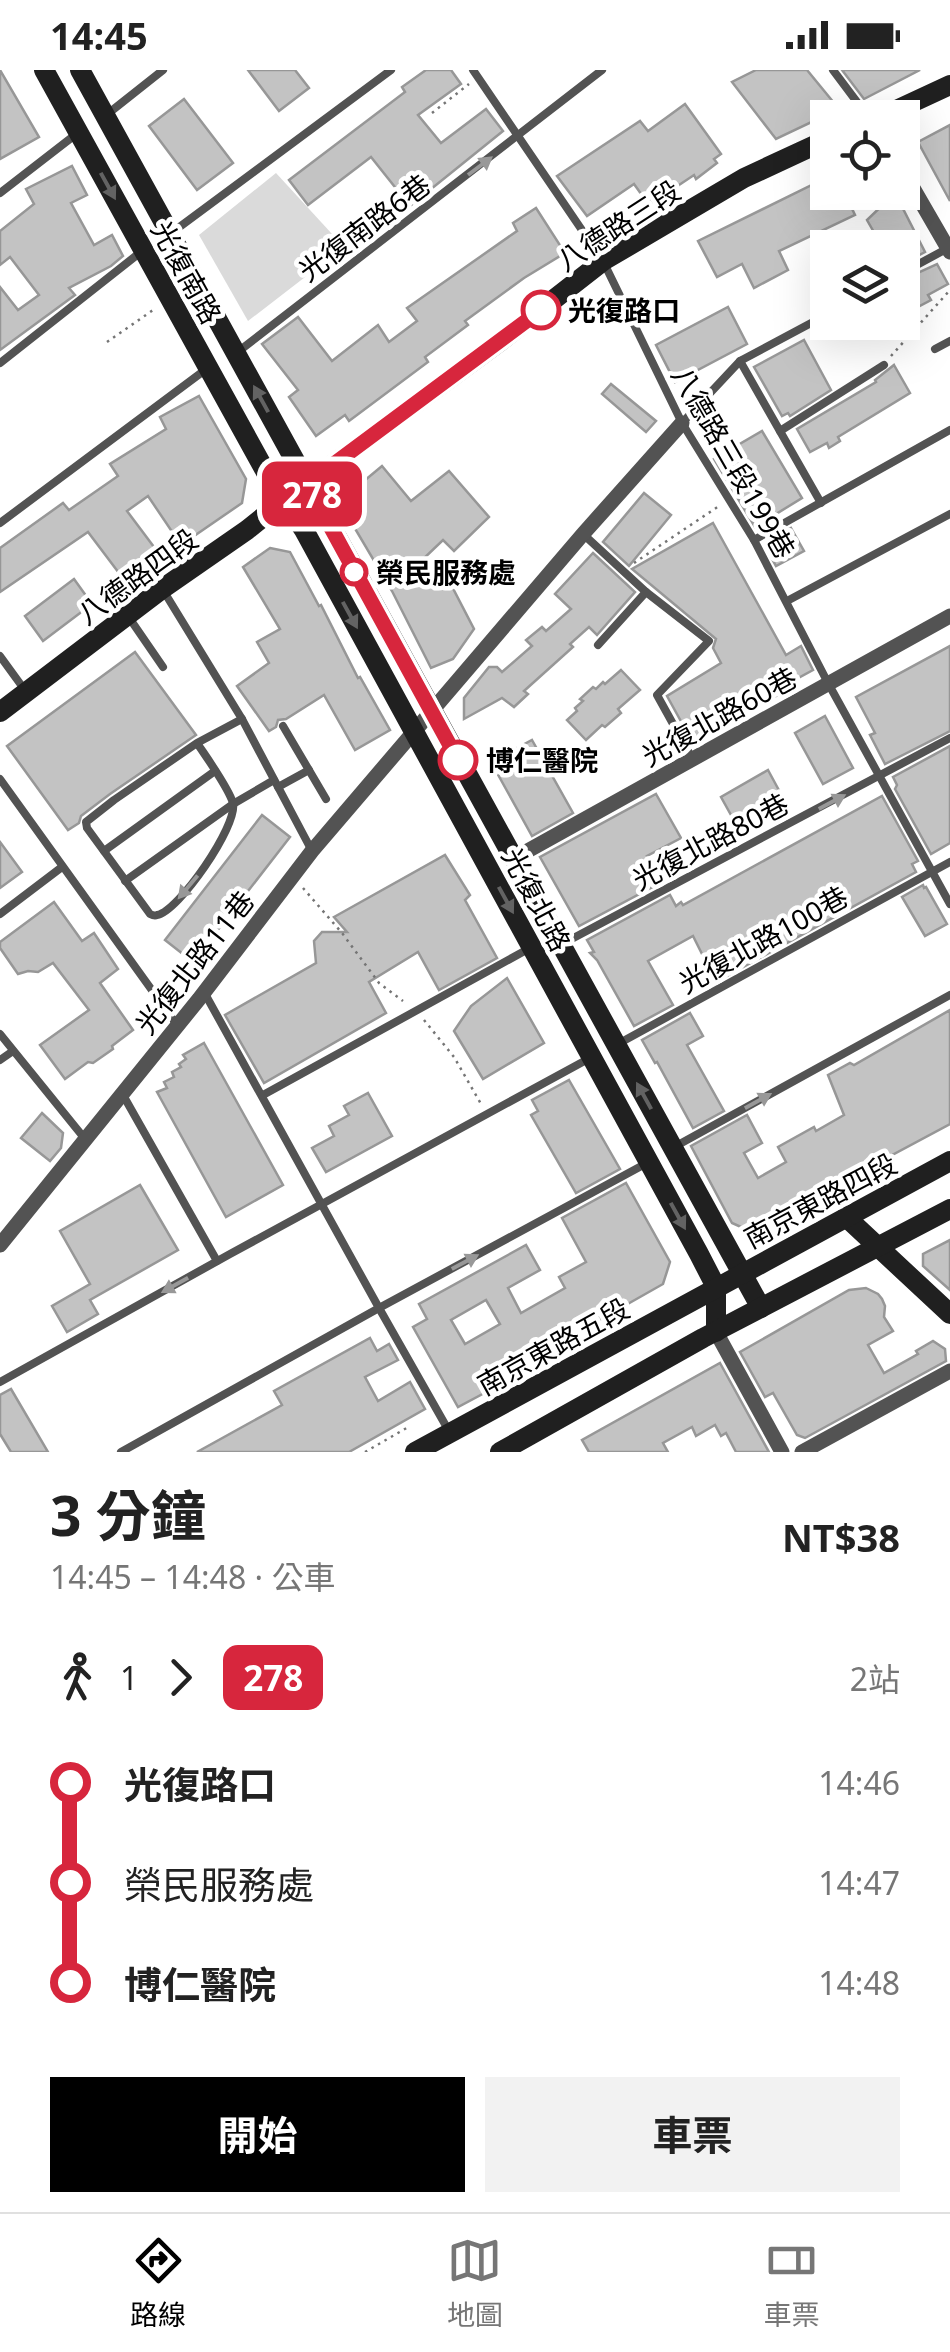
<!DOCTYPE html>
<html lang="zh-TW">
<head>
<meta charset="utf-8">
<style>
	:root { --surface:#fff; --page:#f2f2f2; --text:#222; --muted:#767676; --line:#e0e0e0; --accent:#000 }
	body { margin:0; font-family:"Noto Sans","Noto Sans TC",sans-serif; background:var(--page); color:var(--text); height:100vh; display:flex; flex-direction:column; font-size:38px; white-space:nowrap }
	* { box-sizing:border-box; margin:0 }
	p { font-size:32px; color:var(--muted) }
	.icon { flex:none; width:55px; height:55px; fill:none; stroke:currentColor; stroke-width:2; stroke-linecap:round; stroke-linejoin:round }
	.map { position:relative; height:1382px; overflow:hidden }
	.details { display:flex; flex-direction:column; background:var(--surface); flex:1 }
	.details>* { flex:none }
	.badge { padding:0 20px; border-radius:15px; font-size:35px; line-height:65px }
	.buttons { position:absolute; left:810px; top:30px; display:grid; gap:20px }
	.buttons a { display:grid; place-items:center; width:110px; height:110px; border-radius:0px; background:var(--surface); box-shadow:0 10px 40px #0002; font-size:50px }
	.map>.badge { position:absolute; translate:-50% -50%; box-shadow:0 0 0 5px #fff }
	.legs { display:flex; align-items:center; gap:15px; height:110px; padding:0 50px; font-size:32px }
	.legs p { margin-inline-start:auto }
	.summary { display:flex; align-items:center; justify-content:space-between; height:170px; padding:0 50px }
	h1 { font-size:55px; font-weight:700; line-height:75px }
	.action { display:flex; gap:20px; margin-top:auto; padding:20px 50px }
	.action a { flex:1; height:115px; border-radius:0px; background:var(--accent); color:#fff; font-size:40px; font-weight:700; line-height:115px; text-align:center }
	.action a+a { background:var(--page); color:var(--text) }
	ul { padding:0 50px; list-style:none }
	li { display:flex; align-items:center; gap:35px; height:100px; font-size:38px }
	li i { display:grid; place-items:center; width:15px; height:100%; margin:0 12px; background:currentColor }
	li i::after { content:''; width:25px; height:25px; margin:-12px; border:8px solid; border-radius:50%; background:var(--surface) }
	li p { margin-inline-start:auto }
	li:first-child i { background:linear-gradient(#0000 50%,currentColor 0) }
	li:last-child i { background:linear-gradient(currentColor 50%,#0000 0) }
	.status { display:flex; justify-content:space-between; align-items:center; height:70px; padding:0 50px; background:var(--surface); direction:ltr }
	.status svg { height:28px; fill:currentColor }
	.dock { display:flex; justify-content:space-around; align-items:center; height:140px; border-top:2px solid var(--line); background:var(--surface); font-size:28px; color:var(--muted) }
	.dock a { display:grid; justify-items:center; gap:5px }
	.dock .selected { color:var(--accent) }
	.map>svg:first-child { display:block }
	.green { fill:#dadada }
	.building { fill:#c3c3c3; stroke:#979797; stroke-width:2.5; fill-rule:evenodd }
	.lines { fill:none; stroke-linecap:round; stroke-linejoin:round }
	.path { stroke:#757575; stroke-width:2.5; stroke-dasharray:2.5 5; stroke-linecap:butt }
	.lane { stroke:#535353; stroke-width:8 }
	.street { stroke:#535353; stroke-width:15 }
	.secondary { stroke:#202020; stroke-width:20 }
	.oneway { fill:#989898 }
	.oneway2 { fill:#636363 }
	.line-1-casing { stroke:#fff; stroke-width:22 }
	.line-1 { stroke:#d7263d; stroke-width:15 }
	.stop-1-dot { fill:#fff; stroke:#d7263d; stroke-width:5 }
	.labels { text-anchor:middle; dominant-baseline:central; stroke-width:9; stroke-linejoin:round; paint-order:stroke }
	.street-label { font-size:28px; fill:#000; stroke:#fff }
	.stop-label { font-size:28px; font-weight:bold; fill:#000; stroke:#fff; text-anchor:start }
</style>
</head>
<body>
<div class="status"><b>14:45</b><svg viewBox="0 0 49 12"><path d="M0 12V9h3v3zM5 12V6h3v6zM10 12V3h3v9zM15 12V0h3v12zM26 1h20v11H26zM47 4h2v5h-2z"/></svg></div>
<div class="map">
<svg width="950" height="1382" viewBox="0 0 950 1382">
	<rect width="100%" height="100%" fill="#fff"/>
	<path class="green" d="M276,103L344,177L248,251L199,165Z"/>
	<g class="building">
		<path d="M0,0L39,67L0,89Z"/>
		<path d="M248,0H295L309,18L279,41Z"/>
		<path d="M426,0H451L461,14L418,45L441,73L486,39L503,61L410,136L371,87L308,135L289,110L405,22L402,17Z"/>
		<path d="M756,0H807L839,39L776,69L732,12Z"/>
		<path d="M842,0H920L864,29Z"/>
		<path d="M184,29L233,93L197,120L149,56Z"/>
		<path d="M685,34L721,84L714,89L717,93L696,109L694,105L649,135L634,114L587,146L557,106L640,51L648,61Z"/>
		<path d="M950,55V131L918,72Z"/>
		<path d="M72,96L87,125L71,133L94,175L112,165L123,186L111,196L69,218L75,225L0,280V217L18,240L39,225L10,187L0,195V161L34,134L26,119Z"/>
		<path d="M828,107V122H844L855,145L779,181L788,200L754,218L742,194L717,207L698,171Z"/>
		<path d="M895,123L925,182L902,194V178H883L867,150Z"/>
		<path d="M536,138L565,183L524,208L465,251L468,255L425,287L428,292L349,351L345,345L316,366L289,327L298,320L262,274L298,247L332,291L378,255L389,272L417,251L407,238L517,161L513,153Z"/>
		<path d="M937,194L948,214L928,225L931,230L912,240L902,222V210Z"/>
		<path d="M728,237L747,274L675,312L656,275Z"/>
		<path d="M804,270L831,320L790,346L788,343L782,346L754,297Z"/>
		<path d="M894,295L910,323L838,367L840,371L829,378L827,373L810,382L797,359L876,312L875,310Z"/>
		<path d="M611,314L656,351L646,362L602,324Z"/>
		<path d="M199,326L246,409L242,433L181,475L148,426L127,441L163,489L128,515L88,462L0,522V478L63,433L69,440L118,406L110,394L166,359L160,347Z"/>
		<path d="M762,361L802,428L755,457L714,389Z"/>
		<path d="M382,396L411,431L449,401L489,447L454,481L443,470L420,492L431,513L446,505L474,559L453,589L431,598L392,521L347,445L352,421Z"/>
		<path d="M644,423L671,445L629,496L603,472Z"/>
		<path d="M713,453L786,585L801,576L813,600L780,618L783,622L693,673L667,626L721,593L713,578L716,569L632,499Z"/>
		<path d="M791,458L804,481L776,496L766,478L770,470Z"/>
		<path d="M270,478L290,482L319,536L321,535L358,608L360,607L390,660L355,680L324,625L286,649L278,650L276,657L269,661L237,616L269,593L257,572L280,559L243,497Z"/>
		<path d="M593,483L635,522L597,565L589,557L570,574L573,577L524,621L528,624L514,637L502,628L464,649V628L489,597H497L502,602L532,576L526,570L542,557L546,561L571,539L555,524Z"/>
		<path d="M74,509L92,534L43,571L25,546Z"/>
		<path d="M950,576V661L885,694L870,665L875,663L856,627Z"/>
		<path d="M135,582L196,665L110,724L81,746L79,753L68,760L7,676Z"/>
		<path d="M621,600L640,620L618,639L621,643L605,657L602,655L586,670L567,650L577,641L575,638L583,631L580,629L593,617L596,619L603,612L605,614Z"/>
		<path d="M825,646L853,698L823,714L795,663Z"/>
		<path d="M532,670L573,743L532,766L491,692Z"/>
		<path d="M950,676V773L931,784L895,719L897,715L893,707Z"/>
		<path d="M768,700L788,737L741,763L721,727Z"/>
		<path d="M656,724L681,768L647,786L662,812L579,856L540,787Z"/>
		<path d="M882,726L918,791L912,794L916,802L716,912L693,866L648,891L673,935L634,956L597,890L590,883L594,882L587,870L670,825L676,836L681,832L683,835Z"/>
		<path d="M262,745L290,767L193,892L165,870Z"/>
		<path d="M0,772L22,802L0,818Z"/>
		<path d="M445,785L470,825L465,830L497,888L439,920L418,882L369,912L386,943L264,1013L225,945L316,893L314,871L322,862H347L334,847Z"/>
		<path d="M923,815L924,818L926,817L947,854L925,866L902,827Z"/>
		<path d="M54,832L82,871L94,863L118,899L100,913L133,960L112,976L113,979L93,993L88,992L65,1009L40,975L89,940L53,893L38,902L28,901L18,904L0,878V872Z"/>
		<path d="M507,908L544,973L483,1009L454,961L471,936Z"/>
		<path d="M950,940V1054L750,1161L732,1153L691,1076L747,1045L762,1073L744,1083L758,1108L786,1092L778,1077L814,1057L816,1061L844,1045L828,1005L850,993L854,995Z"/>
		<path d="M690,943L703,966L687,975L724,1041L693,1058L657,992L655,993L642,970Z"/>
		<path d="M204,973L283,1115L226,1147L157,1022L167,1018L164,1012L174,1007L172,1002L181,997L179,994L186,989L183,985Z"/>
		<path d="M569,1010L620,1099L576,1123L531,1045L538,1041L532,1030Z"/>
		<path d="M368,1023L392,1066L326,1102L312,1078L334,1066L329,1056L349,1045L344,1036Z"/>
		<path d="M42,1043L63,1063L61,1078L50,1091L21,1068Z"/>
		<path d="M626,1113L670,1192L663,1214L587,1257L584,1251L484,1308L490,1320L458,1337L413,1257L427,1249L419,1234L526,1175L540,1200L508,1218L521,1243L565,1218L559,1207L586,1192L562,1148ZM486,1230L500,1254L465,1274L451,1250Z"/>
		<path d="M140,1115L178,1180L90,1230L98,1244L67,1262L52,1236L90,1214L60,1161Z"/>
		<path d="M950,1170V1220L923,1196V1184Z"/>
		<path d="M866,1218L878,1224L882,1229L885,1236L884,1247L893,1261L868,1275L884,1303L918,1284L916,1281L933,1271L945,1279L946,1291L805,1368L797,1365L773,1323L765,1327L740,1282L849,1220Z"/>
		<path d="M370,1268L377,1281L389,1274L398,1290L365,1307L378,1331L410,1312L425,1339L349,1382H197L282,1335L274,1321Z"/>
		<path d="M720,1293L769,1382H736L726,1363L721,1366L715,1355L696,1366L692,1357L663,1373L668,1382H589L582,1370Z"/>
		<path d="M11,1319L48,1382H11L0,1364V1325Z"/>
	</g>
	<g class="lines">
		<g class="path">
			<path d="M432,43L469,14"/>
			<path d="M107,272L156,238"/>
			<path d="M891,286L950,220"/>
			<path d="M634,493L719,436"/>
			<path d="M303,818L342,863L379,913L403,931"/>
			<path d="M424,950L454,987L481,1034"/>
			<path d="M365,1382L410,1356"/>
		</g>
		<g class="lane">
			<path d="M473,0L603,191L682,353L754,470L828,613L950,834"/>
			<path d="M833,0L869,48"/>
			<path d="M105,46L163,0"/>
			<path d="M0,123L75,65"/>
			<path d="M170,164L391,0"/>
			<path d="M902,203L950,177"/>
			<path d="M935,279L950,271"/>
			<path d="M239,281L602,0"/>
			<path d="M740,291L821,433"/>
			<path d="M0,293L142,181"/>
			<path d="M682,353L740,291L828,244"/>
			<path d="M780,361L884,295"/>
			<path d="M0,453L205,300"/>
			<path d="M583,464L646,522L709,571L657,625L693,690"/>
			<path d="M754,470L950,360"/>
			<path d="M163,520L242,649L312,781"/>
			<path d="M787,531L950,444"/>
			<path d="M130,549L163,597"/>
			<path d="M598,575L646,522"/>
			<path d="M0,586L24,619"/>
			<path d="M283,656L326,729"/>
			<path d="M197,673C207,688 228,717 233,733C238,756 178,842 157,845C155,846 152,845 150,844L87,758L86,752L114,730L197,673L242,649"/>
			<path d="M0,709L177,955"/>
			<path d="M278,717L309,700"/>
			<path d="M104,781L215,701"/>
			<path d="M125,811L233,734L274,710"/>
			<path d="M0,844L62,797"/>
			<path d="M564,873L950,668"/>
			<path d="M204,922L379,1238L450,1363"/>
			<path d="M0,964L85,1069"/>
			<path d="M616,975L950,792"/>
			<path d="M0,990L13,981"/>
			<path d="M123,1025L217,1191"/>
			<path d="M263,1025L530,878"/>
			<path d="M676,1076L950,925"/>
			<path d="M0,1312L230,1184L590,988"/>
			<path d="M121,1382L379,1238L647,1093"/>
		</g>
		<g class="street">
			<path d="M902,99L950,182"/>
			<path d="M513,789L950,546"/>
			<path d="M0,1175L199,929L312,781L583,464L682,353"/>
			<path d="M716,1262L782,1382"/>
			<path d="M802,1382L950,1301"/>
		</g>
		<g class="secondary">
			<path d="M44,0L268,406L304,460L699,1184L716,1217V1262"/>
			<path d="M80,0L761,1238"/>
			<path d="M879,48L950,15"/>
			<path d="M0,642L162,519L247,460L283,431L498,273L603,191L744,108L828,69"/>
			<path d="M846,1147L950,1244"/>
			<path d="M415,1382L950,1091"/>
			<path d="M500,1382L703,1268L950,1139"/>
		</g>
	</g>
	<defs><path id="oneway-solid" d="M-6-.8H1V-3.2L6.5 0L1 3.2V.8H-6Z" transform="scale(2.5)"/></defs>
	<g class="oneway">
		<use href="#oneway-solid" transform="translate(480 96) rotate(-37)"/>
		<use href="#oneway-solid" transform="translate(832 732) rotate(-28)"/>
		<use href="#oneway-solid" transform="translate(188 817) rotate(130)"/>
		<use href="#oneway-solid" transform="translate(758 1031) rotate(-29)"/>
		<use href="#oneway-solid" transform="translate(465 1192) rotate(-28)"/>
		<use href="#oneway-solid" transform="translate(175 1215) rotate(151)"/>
	</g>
	<g class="oneway2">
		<use href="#oneway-solid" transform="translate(108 116) rotate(61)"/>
		<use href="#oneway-solid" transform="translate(261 329) rotate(-119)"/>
		<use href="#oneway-solid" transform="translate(350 545) rotate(61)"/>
		<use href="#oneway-solid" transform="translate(506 830) rotate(61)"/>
		<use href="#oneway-solid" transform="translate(644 1026) rotate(-119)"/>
		<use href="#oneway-solid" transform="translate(678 1146) rotate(61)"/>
	</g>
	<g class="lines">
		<defs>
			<path id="line-1" d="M458,690L307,414L541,240"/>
		</defs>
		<use href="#line-1" class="line-1-casing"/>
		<use href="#line-1" class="line-1"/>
	</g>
	<g class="stop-1-dot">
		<circle cx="541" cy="240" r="18"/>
		<circle cx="354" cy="502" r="12"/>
		<circle cx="458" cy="690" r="18"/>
	</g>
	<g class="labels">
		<g class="street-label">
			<text transform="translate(618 155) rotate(-33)">八德路三段</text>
			<text transform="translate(364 157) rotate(-37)">光復南路6巷</text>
			<text transform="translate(187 202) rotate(61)">光復南路</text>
			<text transform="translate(734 392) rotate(60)">八德路三段199巷</text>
			<text transform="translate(137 506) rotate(-36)">八德路四段</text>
			<text transform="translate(719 646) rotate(-29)">光復北路60巷</text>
			<text transform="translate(710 771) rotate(-28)">光復北路80巷</text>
			<text transform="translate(537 829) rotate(62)">光復北路</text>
			<text transform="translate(763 869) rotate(-29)">光復北路100巷</text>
			<text transform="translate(194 892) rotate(-52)">光復北路11巷</text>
			<text transform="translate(820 1130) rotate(-28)">南京東路四段</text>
			<text transform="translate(553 1276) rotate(-29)">南京東路五段</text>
		</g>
		<g class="stop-label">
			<text x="568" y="240">光復路口</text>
			<text x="376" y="502">榮民服務處</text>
			<text x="486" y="690">博仁醫院</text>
		</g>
	</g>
</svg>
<div class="buttons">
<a><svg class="icon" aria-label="locate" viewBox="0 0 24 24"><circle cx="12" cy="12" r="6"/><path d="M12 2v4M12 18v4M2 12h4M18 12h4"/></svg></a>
<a><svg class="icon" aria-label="layers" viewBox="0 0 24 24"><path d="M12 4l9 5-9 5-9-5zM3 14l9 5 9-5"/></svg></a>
</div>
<b class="badge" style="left:312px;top:424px;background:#d7263d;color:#fff">278</b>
</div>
<section class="details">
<div class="summary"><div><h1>3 分鐘</h1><p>14:45 – 14:48 · 公車</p></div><b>NT$38</b></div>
<div class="legs"><svg class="icon" aria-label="walk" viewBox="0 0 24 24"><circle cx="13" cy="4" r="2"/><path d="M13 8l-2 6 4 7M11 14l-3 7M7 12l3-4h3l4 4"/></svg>1<svg class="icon" aria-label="forward" viewBox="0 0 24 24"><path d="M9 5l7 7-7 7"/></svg><b class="badge" style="background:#d7263d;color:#fff">278</b><p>2站</p></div>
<ul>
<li><i style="color:#d7263d"></i><b>光復路口</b><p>14:46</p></li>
<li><i style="color:#d7263d"></i><span>榮民服務處</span><p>14:47</p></li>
<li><i style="color:#d7263d"></i><b>博仁醫院</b><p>14:48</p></li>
</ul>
<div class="action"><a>開始</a><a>車票</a></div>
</section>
<nav class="dock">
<a class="selected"><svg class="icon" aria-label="directions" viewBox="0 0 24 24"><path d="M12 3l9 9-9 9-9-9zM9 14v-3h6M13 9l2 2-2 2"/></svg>路線</a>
<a><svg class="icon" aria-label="map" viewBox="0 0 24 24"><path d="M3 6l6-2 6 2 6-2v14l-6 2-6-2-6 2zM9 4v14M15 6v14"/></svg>地圖</a>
<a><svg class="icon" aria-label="tickets" viewBox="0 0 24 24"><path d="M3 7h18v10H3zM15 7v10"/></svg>車票</a>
</nav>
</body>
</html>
